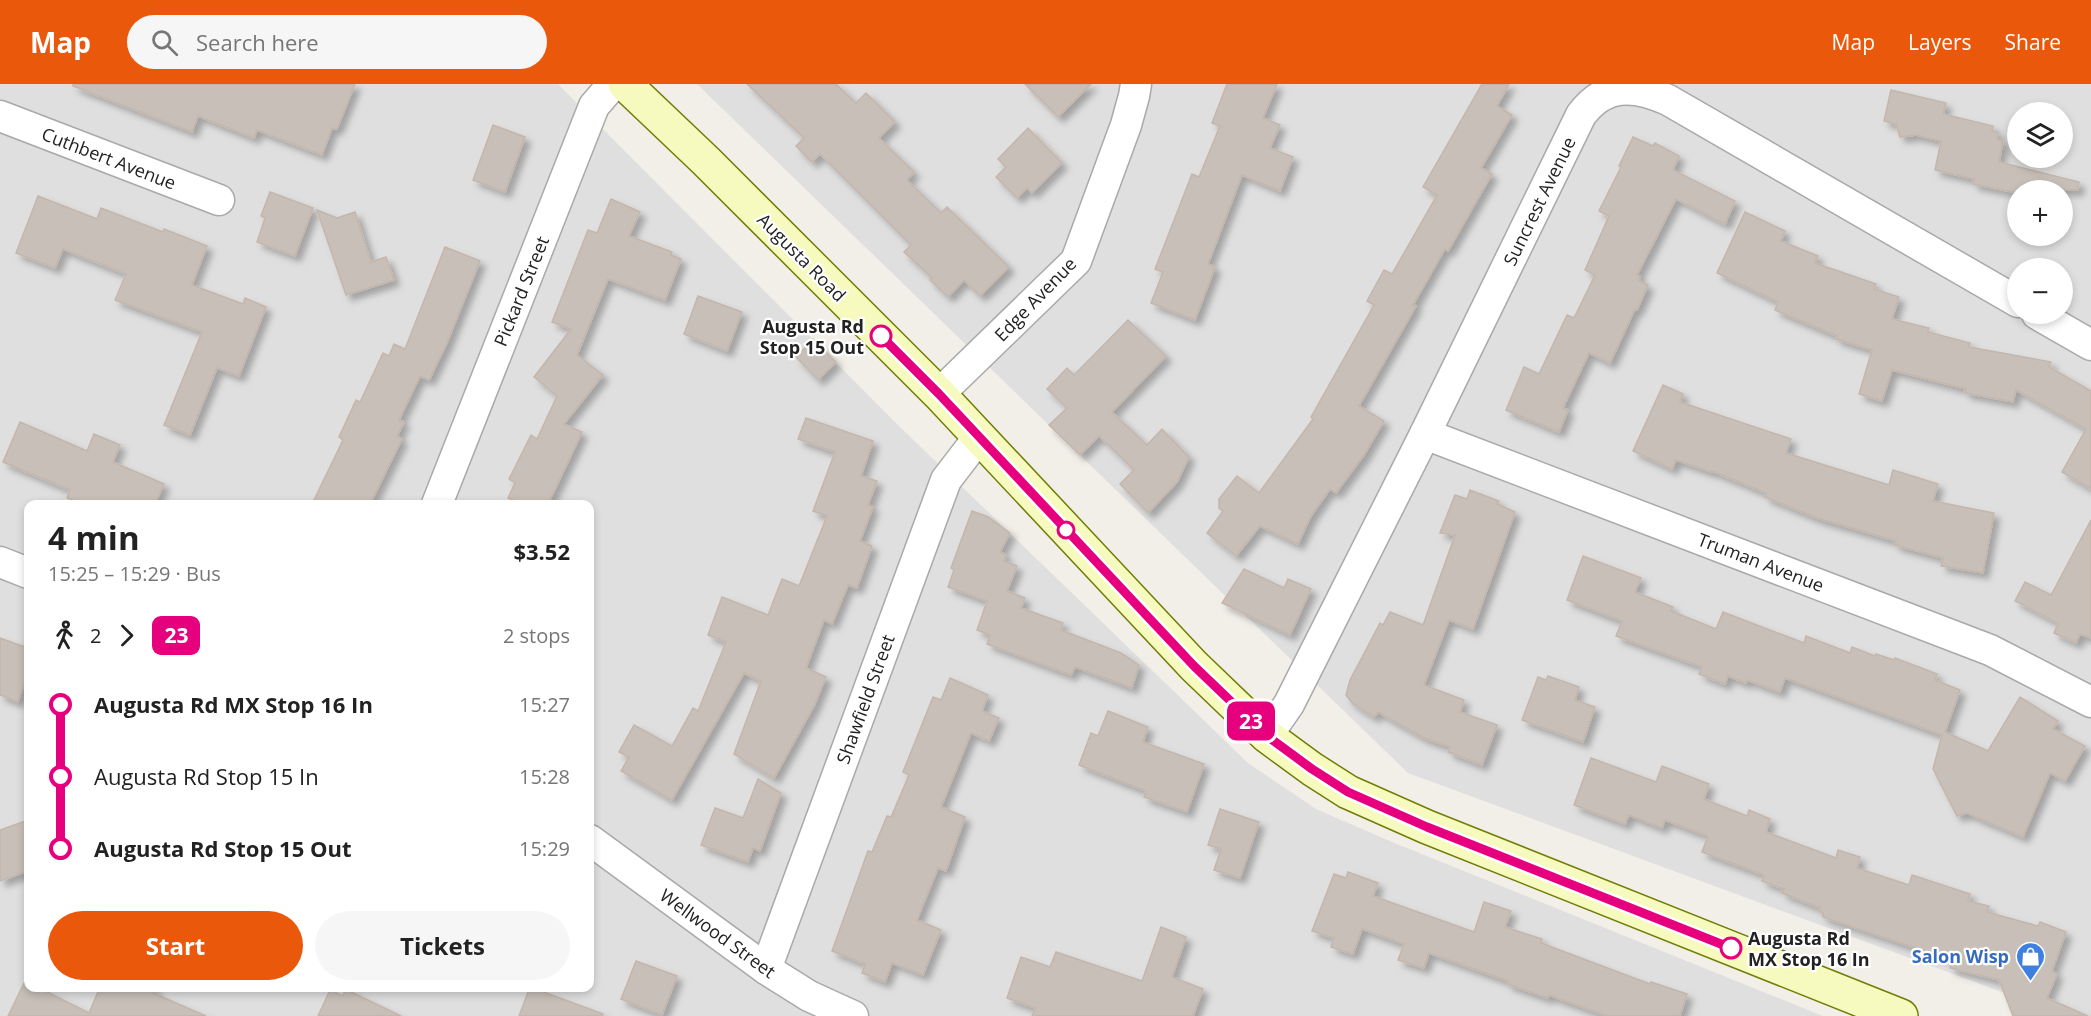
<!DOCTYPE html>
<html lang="en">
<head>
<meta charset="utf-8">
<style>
	:root { --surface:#fff; --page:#f6f6f6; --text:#222; --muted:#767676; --accent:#ea580c }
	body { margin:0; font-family:"Open Sans",sans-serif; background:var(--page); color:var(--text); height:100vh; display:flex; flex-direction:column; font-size:22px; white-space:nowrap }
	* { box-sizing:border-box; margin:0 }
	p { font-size:20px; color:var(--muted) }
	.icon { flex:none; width:33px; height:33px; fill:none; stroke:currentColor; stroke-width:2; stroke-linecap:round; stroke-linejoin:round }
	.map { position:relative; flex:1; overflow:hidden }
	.sheet { position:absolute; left:24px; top:416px; width:570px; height:492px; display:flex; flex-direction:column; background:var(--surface); border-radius:12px; box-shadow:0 3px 9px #0003 }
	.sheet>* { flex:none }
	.badge { padding:0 12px; border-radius:9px; font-size:21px; line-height:39px }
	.fabs { position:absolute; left:2007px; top:18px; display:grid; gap:12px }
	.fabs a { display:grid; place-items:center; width:66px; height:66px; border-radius:50%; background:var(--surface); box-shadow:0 3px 9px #0003; font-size:30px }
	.map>.badge { position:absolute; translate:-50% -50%; box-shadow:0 0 0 3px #fff }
	.legs { display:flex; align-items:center; gap:9px; height:66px; padding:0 24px; font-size:20px }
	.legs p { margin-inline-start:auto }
	.headline { display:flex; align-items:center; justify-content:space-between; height:102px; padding:0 24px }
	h1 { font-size:33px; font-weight:700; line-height:45px }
	.primary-button { display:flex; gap:12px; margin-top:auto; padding:12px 24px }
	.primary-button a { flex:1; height:69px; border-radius:36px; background:var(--accent); color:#fff; font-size:24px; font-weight:700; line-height:69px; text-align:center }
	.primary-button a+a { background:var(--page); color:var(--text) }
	ul { padding:0 24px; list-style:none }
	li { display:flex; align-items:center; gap:21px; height:72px; font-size:22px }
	li i { display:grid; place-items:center; width:9px; height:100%; margin:0 8px; background:currentColor }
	li i::after { content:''; width:15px; height:15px; margin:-8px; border:4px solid; border-radius:50%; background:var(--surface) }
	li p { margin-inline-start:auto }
	li:first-child i { background:linear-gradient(#0000 50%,currentColor 0) }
	li:last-child i { background:linear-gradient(currentColor 50%,#0000 0) }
	header { display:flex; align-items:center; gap:36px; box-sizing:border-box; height:84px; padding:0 30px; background:var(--accent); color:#fff }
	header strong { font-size:28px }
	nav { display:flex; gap:33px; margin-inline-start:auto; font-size:21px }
	.search { width:420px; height:54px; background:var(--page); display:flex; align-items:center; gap:15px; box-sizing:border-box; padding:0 21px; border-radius:33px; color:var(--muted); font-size:22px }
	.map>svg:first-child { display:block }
	.residential { fill:#e0dfdf; fill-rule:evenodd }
	.building { fill:#c7bfb8; stroke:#c4b6ab; stroke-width:1.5; filter:url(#shadow) }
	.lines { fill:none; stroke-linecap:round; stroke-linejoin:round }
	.minor-casing { stroke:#a9a9a9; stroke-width:33 }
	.secondary-casing { stroke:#707d05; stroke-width:36 }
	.minor { stroke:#fff; stroke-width:30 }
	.secondary { stroke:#f7fabf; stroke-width:33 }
	.line-1-casing { stroke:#fff; stroke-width:14 }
	.line-1 { stroke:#e6007e; stroke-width:9 }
	.stop-1-dot { fill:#fff; stroke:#e6007e; stroke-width:3 }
	.labels { text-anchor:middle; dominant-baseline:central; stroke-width:4.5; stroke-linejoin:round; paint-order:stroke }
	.street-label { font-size:18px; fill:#222; stroke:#fff }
	.stop-label { font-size:18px; font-weight:bold; fill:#222; stroke:#fff; text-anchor:end }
	.shop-label { font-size:18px; font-weight:bold; fill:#366cbe; stroke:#fff; text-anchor:end }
</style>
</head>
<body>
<header>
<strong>Map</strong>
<div class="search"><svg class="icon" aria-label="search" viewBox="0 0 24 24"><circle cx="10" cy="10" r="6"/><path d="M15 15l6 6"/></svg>Search here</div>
<nav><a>Map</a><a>Layers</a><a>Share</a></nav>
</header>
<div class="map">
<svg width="2091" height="932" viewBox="0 0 2091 932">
	<defs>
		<filter id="shadow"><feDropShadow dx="5.5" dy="5.5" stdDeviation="3" flood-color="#0004"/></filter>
	</defs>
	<rect width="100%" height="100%" fill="#f2efe9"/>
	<g class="residential">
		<path d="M0,0H558L899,342L1248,679L1316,725L1392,758L1823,932H0ZM28,420H590V903H28Z"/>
		<path d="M697,0H2091V932H2067L1408,689ZM2018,28H2062V74H2018ZM2018,106H2062V152H2018ZM2018,184H2062V230H2018Z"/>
	</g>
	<g class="building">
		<path d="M73,0H355L337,45L332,44L322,71L257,46L254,54L198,32L192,48L73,2Z"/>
		<path d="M747,0H836L856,19L866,9L895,38L879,54L914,88L907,96L941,129L947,123L1009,183L980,212L964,196L948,213L930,196L932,194L904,168L911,161L820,70L812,78L796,62L804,54Z"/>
		<path d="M1025,0H1091L1058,33Z"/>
		<path d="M1227,0H1277L1263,34L1280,41L1270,64L1293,73L1280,107L1242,91L1208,180L1215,183L1195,236L1151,219L1163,188L1155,185L1192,90L1199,93L1220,42L1212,39Z"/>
		<path d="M1482,0H1509L1497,22L1512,31L1481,84L1492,90L1448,167L1445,165L1413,221L1416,222L1359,322L1384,337L1364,371L1336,409L1330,405L1311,432L1298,460L1260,442L1236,472L1207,449L1223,427L1219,424V415L1237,392L1259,409L1313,335L1311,333L1374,221L1367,217L1384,186L1392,190L1437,111L1423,103Z"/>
		<path d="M1891,6L1946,19L1943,30L1993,42L1992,47L1998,48L1997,55L2003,57L1999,78L2079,98L2078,106H2018V109L1973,100L1974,95L1935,86L1941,57L1916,51L1900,53L1896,40L1884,37Z"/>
		<path d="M493,41L525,53L505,108L473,96Z"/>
		<path d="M1028,44L1062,79L1032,109L1027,104L1017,114L996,93L1006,83L998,75Z"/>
		<path d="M1633,53L1653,62L1655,59L1679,72L1673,86L1735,117L1725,140L1676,115L1637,191L1640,192L1639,197L1648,201L1637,226L1635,225L1610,279L1589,269L1563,324L1568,326L1559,348L1506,326L1524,283L1539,290L1567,231L1574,234L1595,191L1585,186L1609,132L1599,127L1621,83L1619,82Z"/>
		<path d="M270,108L313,124L295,172L257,158L265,134L261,132Z"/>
		<path d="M38,112L97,135L101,124L163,148L164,145L207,162L192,201L243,220L245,214L266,223L239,292L217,284L190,351L164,341L202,248L115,216L126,190L63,165L55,184L16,169Z"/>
		<path d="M611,115L640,128L629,152L672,168L671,171L681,175L665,216L608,195L577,271L603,291L564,340L582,348L548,420H522L508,414L515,399L509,395L531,351L537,355L557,312L534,293L571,245L552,238L588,146L597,149Z"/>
		<path d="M317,126L337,134L355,128L371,178L386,173L394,196L346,211Z"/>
		<path d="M1745,128L1785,147L1781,157L1818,172L1815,179L1876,200L1874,205L1899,213L1892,235L1929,244L1928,248L1970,259L1969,263L2051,278L2049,283L2091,307V405L2062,388L2086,345L2016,306L2013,318L1965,309L1966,305L1892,286L1882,317L1859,310L1872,266L1836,255L1837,252L1775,226L1778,218L1717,189Z"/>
		<path d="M445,163L480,177L447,259L429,296L420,292L399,336L404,338L397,352L402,355L370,420H312L343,356L339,353L356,316L360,318L383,269L389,272L394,260L405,265Z"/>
		<path d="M698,212L742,228L727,267L684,250Z"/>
		<path d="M1128,236L1166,272L1112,328L1147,361L1162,345L1189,373L1177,398L1148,429L1120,400L1134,386L1099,352L1080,371L1049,341L1067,324L1047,305L1067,284L1074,291Z"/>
		<path d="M813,255L836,278L818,296L796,273Z"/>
		<path d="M1663,301L1683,310L1680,318L1791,355L1786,369L1889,401L1893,386L1938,400L1933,417L1994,429L1983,489L1941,482L1943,474L1895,461L1896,457L1817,434L1765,413L1766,409L1712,387L1711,388L1676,376L1672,385L1633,367Z"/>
		<path d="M806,334L873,357L861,392L877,397L868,421L873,423L860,457L872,462L857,504L848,501L832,540L824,536L806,584L826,593L814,622L774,694L734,670L761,597L744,589L672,716L621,687L629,673L619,668L634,641L672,662L693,624L698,627L726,558L708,551L722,513L768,531L782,495L799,502L827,432L813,427L835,368L798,355Z"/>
		<path d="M20,338L87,367L94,350L120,361L113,378L164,400L155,420H82L67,414L70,406L3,378Z"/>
		<path d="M1470,406L1499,417L1497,420L1515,428L1473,545L1449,536L1424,601L1464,616L1460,628L1497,641L1482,681L1448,668L1450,663L1424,654L1378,628L1374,633L1353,620L1346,611L1350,596L1380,539L1383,541L1390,528L1423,541L1455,451L1440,449L1455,411L1467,415Z"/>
		<path d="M972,427L988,433L1010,449L1000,468L1006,471L1004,477L1017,482L1007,507L1025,514L1021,524L1063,539L1061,546L1121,569L1139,581L1132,604L1075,583L1071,591L987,560L990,551L977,546L987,517L948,503L954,486L951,484Z"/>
		<path d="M2091,436V554L2080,550L2076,559L2054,549L2058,539L2015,517L2025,498L2051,511Z"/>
		<path d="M1583,472L1641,494L1635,508L1673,523L1671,527L1716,545L1723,528L1804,559L1806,552L1850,569L1852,563L1875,572L1876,570L1894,576L1895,574L1937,590L1935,596L1960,606L1945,648L1988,667L2020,613L2058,637L2053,645L2085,662L2065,697L2050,689L2023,753L1967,729L1957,732L1933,685L1942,651L1785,594L1780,608L1747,596L1746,599L1728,592L1725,600L1699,590L1702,583L1616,552L1622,537L1567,516Z"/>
		<path d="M1244,485L1284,504L1288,495L1311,505L1290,551L1222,519Z"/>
		<path d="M0,554L28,564V588L18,618L0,611Z"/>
		<path d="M1548,592L1579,603L1575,616L1595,623L1583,658L1522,636L1538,593L1546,596Z"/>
		<path d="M950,594L988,611L982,627L999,634L989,657L971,649L941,723L965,733L946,787L938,784L917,836L941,846L923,891L892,879L885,898L862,889L865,880L832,867L868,767L872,768L887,732L891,733L909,691L903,688L933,613L941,616Z"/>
		<path d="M1108,627L1148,643L1143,658L1204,680L1187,728L1144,713L1146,707L1079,681L1091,649L1098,652Z"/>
		<path d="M1591,674L1656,698L1662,682L1709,700L1704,715L1747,732L1749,726L1770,735L1766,748L1836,774L1838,766L1860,773L1857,784L1909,801L1912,791L1970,810L1968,817L1989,822L1987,828L2038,842L2040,838L2066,848L2052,887L2057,890L2047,914L2088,932H2013L1999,896L1950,884L1952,876L1823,833V829L1819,827L1820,824L1782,809L1784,805L1762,797L1764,791L1702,768L1708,752L1665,736L1662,744L1629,731L1625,740L1574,721Z"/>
		<path d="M758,695L781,709L760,767L753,764L748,778L701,761L715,724L743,734Z"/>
		<path d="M1220,725L1259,738L1240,794L1214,786L1221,765L1208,761Z"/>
		<path d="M28,736V787L0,797V746Z"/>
		<path d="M1348,788L1378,799L1373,812L1474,848L1484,818L1511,827L1505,843L1542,855L1541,859L1650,900L1651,898L1687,910L1680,932H1607L1549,911L1548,914L1507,900L1508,897L1429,869L1424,884L1398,876L1404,860L1362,845L1353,870L1331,863L1334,854L1312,847L1334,790L1346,794Z"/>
		<path d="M1161,843L1186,853L1172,893L1203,905L1193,932H1032L1035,924L1007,914L1021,873L1050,883L1056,868L1142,897Z"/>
		<path d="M636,877L677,892L662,931L621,915Z"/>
		<path d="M25,897L28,899V903H37L89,929L100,903H155L153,909L206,932H8Z"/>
		<path d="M530,903L603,930L602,932H519Z"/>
		<path d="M345,905L401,932H318L330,906L343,912Z"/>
	</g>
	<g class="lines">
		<defs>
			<g id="minor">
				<path d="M0,32L219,116"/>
				<path d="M2037,230L2091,261"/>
				<path d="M939,310L1076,177L1126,41L1134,12L1136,0"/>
				<path d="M1425,350L1990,566L2091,618"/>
				<path d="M437,420L594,22L613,0"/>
				<path d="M0,478L28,489"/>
				<path d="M1267,652L1289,620L1425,350L1581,31C1604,0 1632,0 1668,16L2018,218"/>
				<path d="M590,756L766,885L809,912L853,932"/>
				<path d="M766,885L946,396L979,353"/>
			</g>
			<path id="secondary" d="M625,0L706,77L939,310L1194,582L1267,652L1312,685L1348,708L1427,743L1901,932"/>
		</defs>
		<use href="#minor" class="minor-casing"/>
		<use href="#secondary" class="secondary-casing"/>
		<use href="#minor" class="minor"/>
		<use href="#secondary" class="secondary"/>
	</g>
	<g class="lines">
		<defs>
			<path id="line-1" d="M881,252L939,310L1194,582L1267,652L1312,685L1348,708L1427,743L1731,864"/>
		</defs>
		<use href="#line-1" class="line-1-casing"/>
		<use href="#line-1" class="line-1"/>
	</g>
	<defs>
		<symbol id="shop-pin" viewBox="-11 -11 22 30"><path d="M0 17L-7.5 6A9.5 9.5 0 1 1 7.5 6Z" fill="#3f7fe0" stroke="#fff"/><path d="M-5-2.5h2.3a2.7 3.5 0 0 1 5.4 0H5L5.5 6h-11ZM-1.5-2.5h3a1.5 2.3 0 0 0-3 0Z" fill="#fff"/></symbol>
	</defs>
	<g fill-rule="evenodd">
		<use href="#shop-pin" x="2014" y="856" width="33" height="45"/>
	</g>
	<g class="stop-1-dot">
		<circle cx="881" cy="252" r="10"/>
		<circle cx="1066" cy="446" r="8"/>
		<circle cx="1731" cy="864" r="10"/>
	</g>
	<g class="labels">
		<g class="street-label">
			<text transform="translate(109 74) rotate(21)">Cuthbert Avenue</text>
			<text transform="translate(1539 117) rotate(-64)">Suncrest Avenue</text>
			<text transform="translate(802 173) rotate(45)">Augusta Road</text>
			<text transform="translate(521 207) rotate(-68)">Pickard Street</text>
			<text transform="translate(1035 215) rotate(-46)">Edge Avenue</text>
			<text transform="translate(1761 478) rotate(21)">Truman Avenue</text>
			<text transform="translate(865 615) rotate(-70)">Shawfield Street</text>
			<text transform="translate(718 849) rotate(36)">Wellwood Street</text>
		</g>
		<g class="stop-label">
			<text x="864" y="242">Augusta Rd<tspan x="864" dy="21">Stop 15 Out</tspan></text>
			<text x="1748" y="854" text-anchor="start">Augusta Rd<tspan x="1748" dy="21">MX Stop 16 In</tspan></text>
		</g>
		<g class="shop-label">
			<text x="2009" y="872">Salon Wisp</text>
		</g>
	</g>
</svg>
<div class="fabs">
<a><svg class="icon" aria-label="layers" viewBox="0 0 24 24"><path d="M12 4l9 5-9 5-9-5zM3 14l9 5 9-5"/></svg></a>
<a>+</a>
<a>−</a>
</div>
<b class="badge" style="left:1251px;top:637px;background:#e6007e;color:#fff">23</b>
<section class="sheet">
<div class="headline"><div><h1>4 min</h1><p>15:25 – 15:29 · Bus</p></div><b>$3.52</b></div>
<div class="legs"><svg class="icon" aria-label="walk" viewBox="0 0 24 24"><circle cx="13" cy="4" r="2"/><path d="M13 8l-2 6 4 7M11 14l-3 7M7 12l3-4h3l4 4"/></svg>2<svg class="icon" aria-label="forward" viewBox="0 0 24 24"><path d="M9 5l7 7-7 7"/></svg><b class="badge" style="background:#e6007e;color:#fff">23</b><p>2 stops</p></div>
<ul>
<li><i style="color:#e6007e"></i><b>Augusta Rd MX Stop 16 In</b><p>15:27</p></li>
<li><i style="color:#e6007e"></i><span>Augusta Rd Stop 15 In</span><p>15:28</p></li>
<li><i style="color:#e6007e"></i><b>Augusta Rd Stop 15 Out</b><p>15:29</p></li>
</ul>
<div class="primary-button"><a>Start</a><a>Tickets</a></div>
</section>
</div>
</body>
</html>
